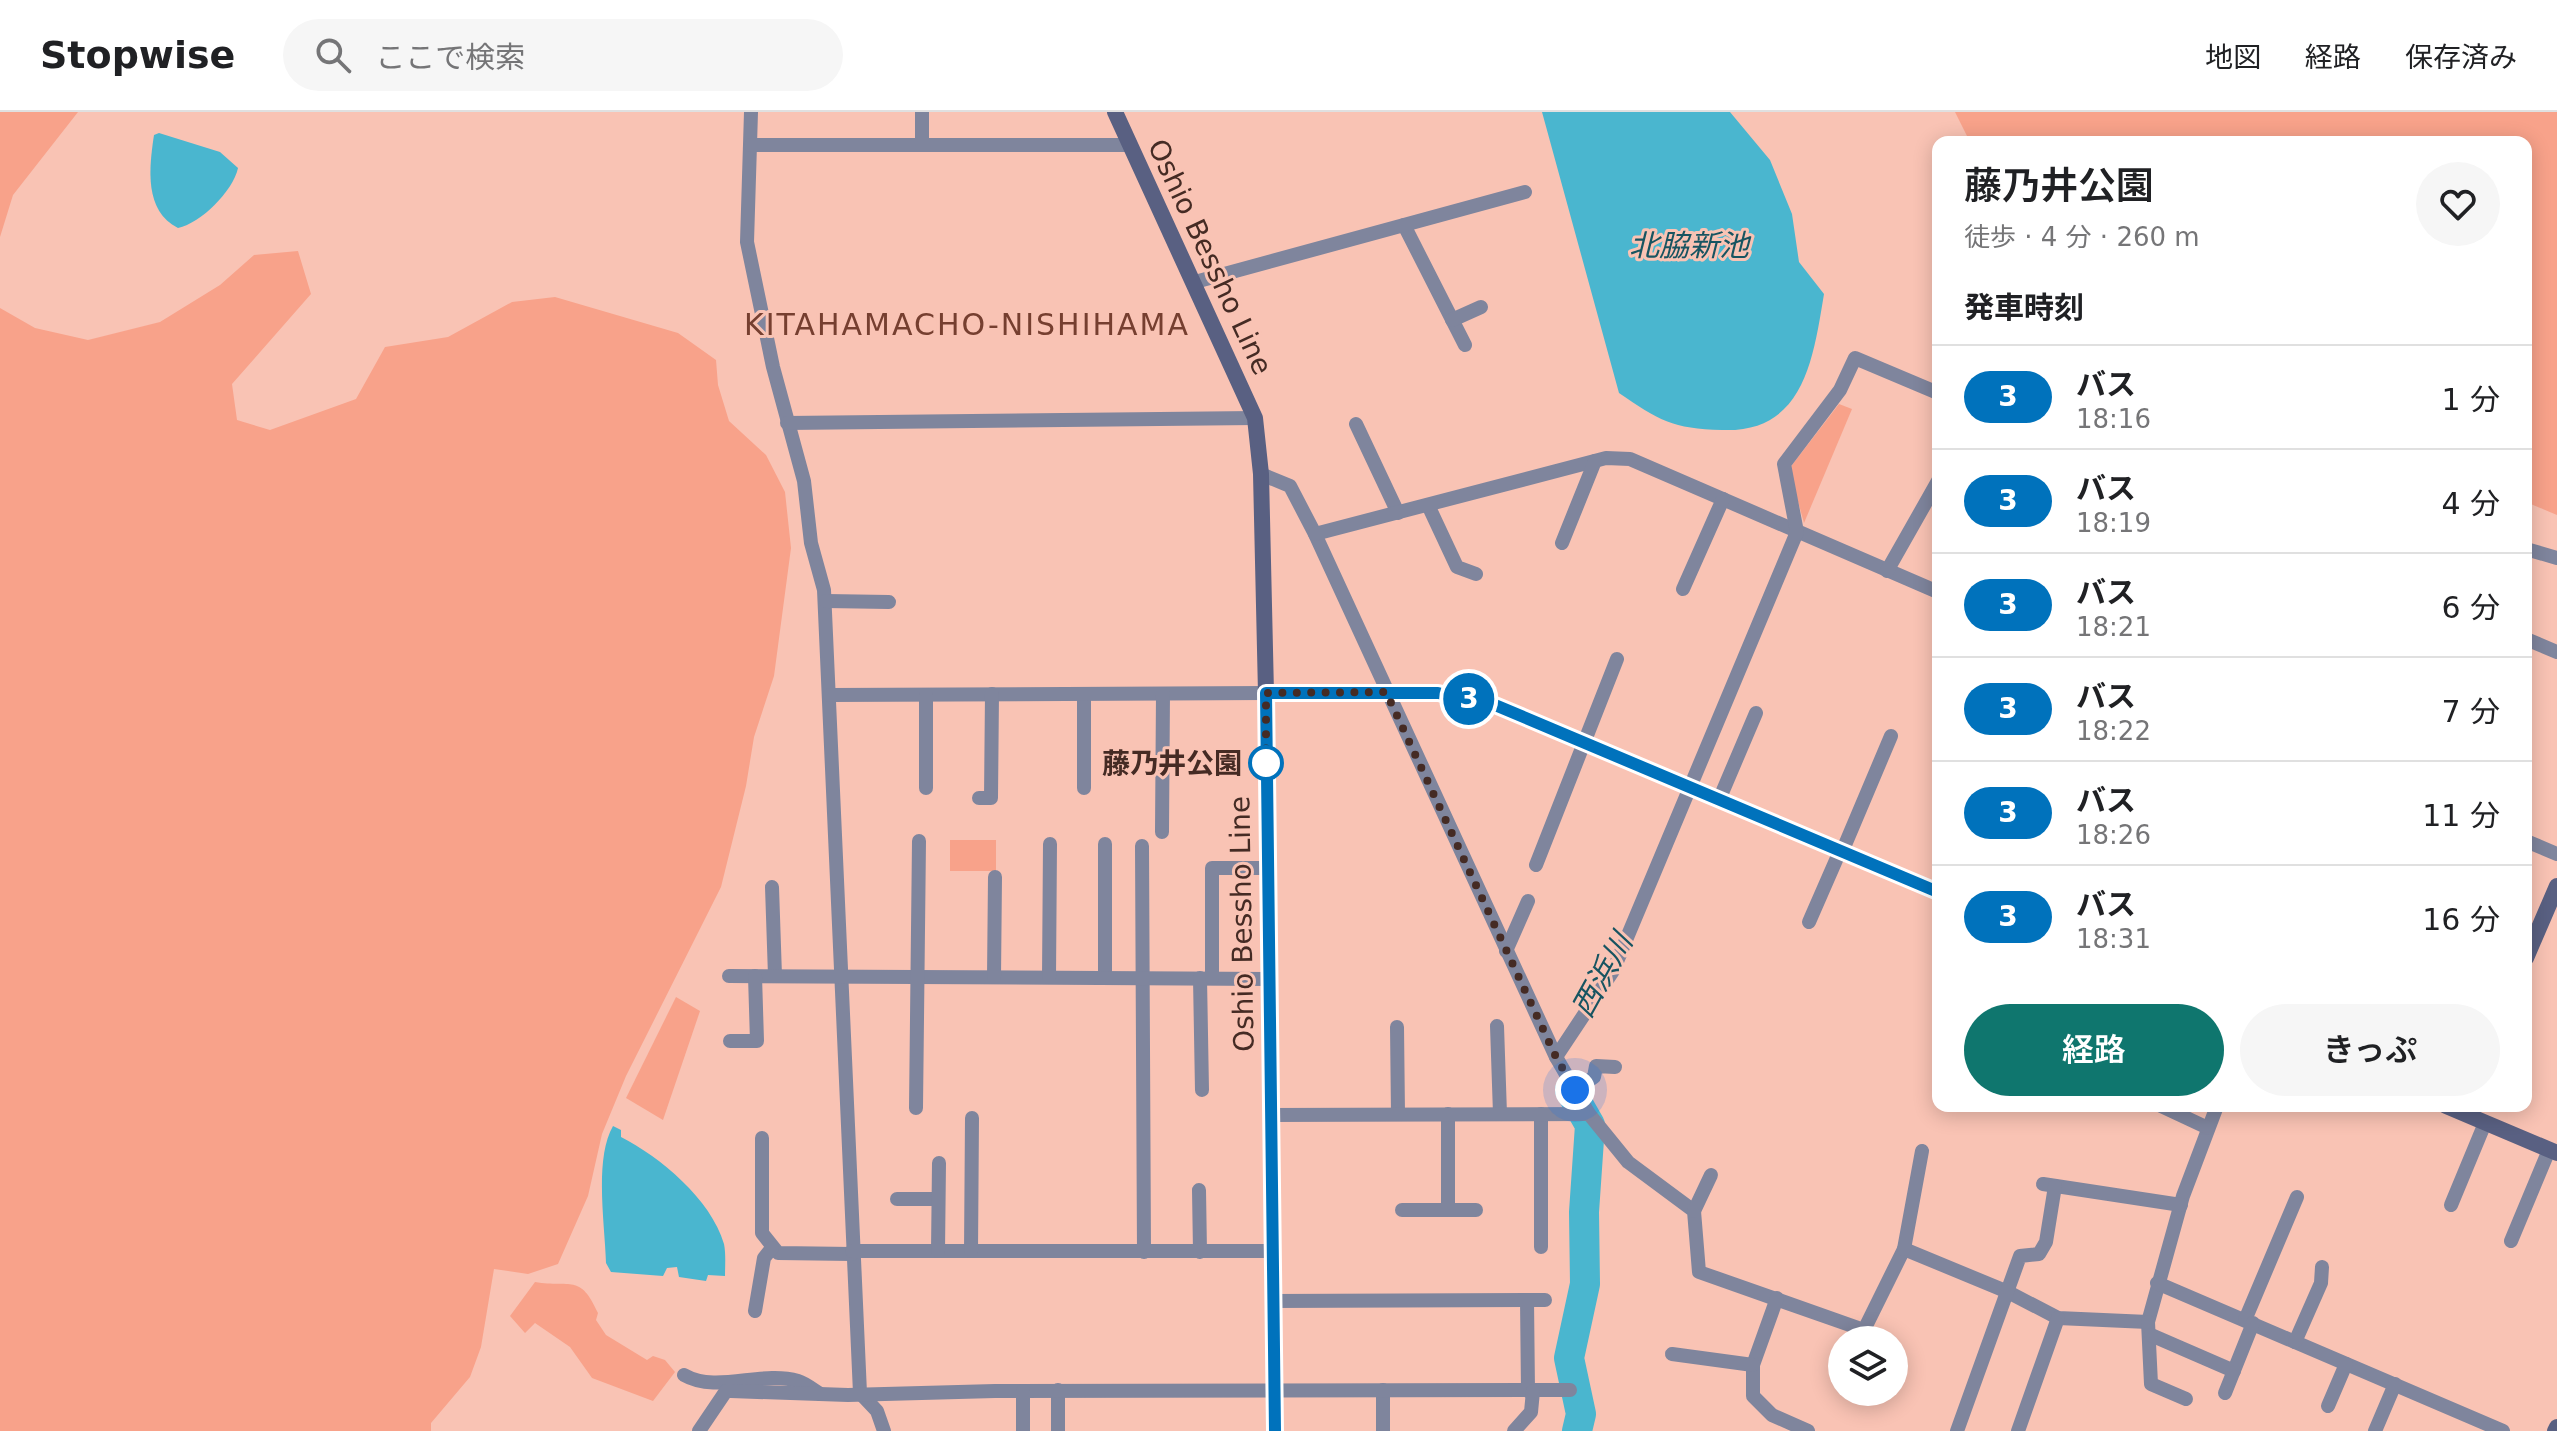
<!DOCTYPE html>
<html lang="ja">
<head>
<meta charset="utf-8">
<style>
	:root { --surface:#fff; --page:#f6f6f6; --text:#202124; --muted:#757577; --line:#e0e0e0; --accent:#0f766e }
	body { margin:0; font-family:"DejaVu Sans","Noto Sans JP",sans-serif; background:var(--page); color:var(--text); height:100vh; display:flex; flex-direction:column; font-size:30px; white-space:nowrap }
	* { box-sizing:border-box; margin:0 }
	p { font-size:26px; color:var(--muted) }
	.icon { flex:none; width:44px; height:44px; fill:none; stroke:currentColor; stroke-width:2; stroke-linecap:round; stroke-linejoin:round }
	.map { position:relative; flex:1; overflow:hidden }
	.side { position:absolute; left:1932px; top:24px; width:600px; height:976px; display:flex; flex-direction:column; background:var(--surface); border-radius:16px; box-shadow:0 4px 20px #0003 }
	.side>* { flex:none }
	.badge { padding:0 16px; border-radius:26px; font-size:28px; line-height:52px }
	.tools { position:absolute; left:1828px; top:1214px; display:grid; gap:16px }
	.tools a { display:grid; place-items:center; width:80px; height:80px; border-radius:50%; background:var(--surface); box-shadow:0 4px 20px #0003; font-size:40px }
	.you { position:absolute; width:40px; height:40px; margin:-20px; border:6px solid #fff; border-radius:50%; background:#1a73e8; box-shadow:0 0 0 12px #1a73e833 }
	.map>.badge { position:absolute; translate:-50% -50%; box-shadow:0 0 0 4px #fff }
	h2 { padding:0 32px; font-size:30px; line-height:72px }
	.round { display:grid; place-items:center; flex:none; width:84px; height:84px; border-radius:42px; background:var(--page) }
	.overview { display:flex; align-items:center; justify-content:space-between; height:136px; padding:0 32px }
	h1 { font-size:38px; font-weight:600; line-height:60px }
	.primary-button { display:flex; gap:16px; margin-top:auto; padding:16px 32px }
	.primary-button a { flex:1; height:92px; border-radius:48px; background:var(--accent); color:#fff; font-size:32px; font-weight:600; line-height:92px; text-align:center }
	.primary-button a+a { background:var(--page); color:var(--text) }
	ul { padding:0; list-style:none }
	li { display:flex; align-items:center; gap:24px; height:104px; padding:0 32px; border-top:2px solid var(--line) }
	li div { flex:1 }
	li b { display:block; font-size:30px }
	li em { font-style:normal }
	li .badge { min-width:88px; font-weight:700; text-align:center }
	header { display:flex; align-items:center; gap:48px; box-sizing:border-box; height:112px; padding:0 40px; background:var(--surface); border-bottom:2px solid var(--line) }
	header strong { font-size:38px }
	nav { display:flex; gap:44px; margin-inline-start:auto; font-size:28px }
	.search { width:560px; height:72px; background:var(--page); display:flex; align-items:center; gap:20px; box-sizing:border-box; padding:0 28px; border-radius:44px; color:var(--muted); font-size:30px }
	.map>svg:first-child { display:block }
	.green { fill:#f8a28a }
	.water { fill:#4ab6cf }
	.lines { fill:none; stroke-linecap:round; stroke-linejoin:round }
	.river { stroke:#4ab6cf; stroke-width:30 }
	.street { stroke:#7f859d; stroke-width:14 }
	.secondary { stroke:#596082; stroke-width:16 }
	.line-casing { stroke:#fff; stroke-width:18 }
	.line { stroke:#0072bc; stroke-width:12 }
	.walk { stroke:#452b24; stroke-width:8; stroke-dasharray:0 14.4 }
	.stop-dot { fill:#fff; stroke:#0072bc; stroke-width:4 }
	.labels { text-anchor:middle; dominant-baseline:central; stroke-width:6; stroke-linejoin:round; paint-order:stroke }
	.street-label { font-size:28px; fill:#452b24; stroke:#f9c3b4 }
	.stop-label { font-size:28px; font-weight:bold; fill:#452b24; stroke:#f9c3b4; text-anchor:end }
	.water-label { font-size:30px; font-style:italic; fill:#175461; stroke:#f9c3b4 }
	.neighbourhood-label { font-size:30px; letter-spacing:2px; fill:#763f30; stroke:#f9c3b4 }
</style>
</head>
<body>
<header>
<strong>Stopwise</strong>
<div class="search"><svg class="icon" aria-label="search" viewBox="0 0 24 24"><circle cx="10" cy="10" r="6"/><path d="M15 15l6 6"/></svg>ここで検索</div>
<nav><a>地図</a><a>経路</a><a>保存済み</a></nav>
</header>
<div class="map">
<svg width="2557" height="1319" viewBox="0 0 2557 1319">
	<rect width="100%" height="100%" fill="#f9c3b4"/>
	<g class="green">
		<path d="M0,0H78L13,83L0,125Z"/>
		<path d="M1955,0H2557V403L2526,390V30H1970Z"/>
		<path d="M298,139L311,182L232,272L237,308L270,318L356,287L385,235L448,225L512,190L555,185L678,221L716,248L718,273L729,309L766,343L785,380L791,436L774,564L754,625L746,674L721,775L626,964L602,1022L588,1084L558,1152L528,1162L494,1157L481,1235L470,1265L431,1311V1319H0V196L35,216L88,228L160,210L220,173L254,143Z"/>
		<path d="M1839,292L1852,297L1804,411L1789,357Z"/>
		<rect x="950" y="728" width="46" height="31"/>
		<path d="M676,885L700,899L663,1008L626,986Z"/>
		<path d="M535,1170C571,1176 580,1161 598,1201L596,1208L606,1223L647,1248L653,1244L665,1248L675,1260L653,1289L592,1266L570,1235L535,1211L525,1221L510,1204Z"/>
	</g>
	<g class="water">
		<path d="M1542,0H1730L1770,48L1792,102L1799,150L1824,182C1813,248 1804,321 1722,318C1673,317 1658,308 1619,281Z"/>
		<path d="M159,21L220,40L238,56C233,79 201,111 178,116C144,99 149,56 154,23Z"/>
		<path d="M613,1014L621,1018V1025C660,1045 711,1087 724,1132C726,1142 725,1154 725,1164L708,1163L706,1169L679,1165L677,1155L667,1156L663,1164L611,1160L606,1151C605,1113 594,1047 613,1014Z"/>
	</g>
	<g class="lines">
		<path class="river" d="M1570,978L1590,1013L1584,1100L1585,1172L1569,1246L1581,1302L1577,1319"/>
		<g class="street">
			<path d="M751,0L747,130L773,255L804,369L811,431L824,478L860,1281L877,1299L884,1319"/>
			<path d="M922,0V33"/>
			<path d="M751,33H1130"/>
			<path d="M1404,113L1465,233"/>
			<path d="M1195,170L1525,80"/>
			<path d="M1452,208L1481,195"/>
			<path d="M787,311L1255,306"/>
			<path d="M1356,312L1398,401"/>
			<path d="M1261,362L1290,374L1315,422L1556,945L1589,1002L1628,1050L1694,1099L1699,1160L1864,1218L1904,1137L2008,1180L2058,1206L2148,1210L2183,1084L2217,994"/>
			<path d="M1428,393L1457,455L1476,462"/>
			<path d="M1315,422L1606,346L1630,347L1938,480"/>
			<path d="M1562,431L1595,349"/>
			<path d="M2526,437L2557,446"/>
			<path d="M1887,459L1938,369"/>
			<path d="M1683,477L1723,387"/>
			<path d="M826,489L889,490"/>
			<path d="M2526,527L2557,540"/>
			<path d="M1084,582V676"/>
			<path d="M830,583L1266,581"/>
			<path d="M926,676V583"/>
			<path d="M979,686H991L992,582"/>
			<path d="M1719,688L1756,601"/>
			<path d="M1162,720L1163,582"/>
			<path d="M2526,729L2557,742"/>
			<path d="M1105,732V866"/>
			<path d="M1142,734L1144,1140"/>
			<path d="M1842,740L1891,624"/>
			<path d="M1536,753L1617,547"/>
			<path d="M772,775L775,864"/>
			<path d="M1809,810L1840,739"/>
			<path d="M1506,839L1528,789"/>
			<path d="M729,864L1268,867"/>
			<path d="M994,865L995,765"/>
			<path d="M1049,865L1050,732"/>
			<path d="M1200,866L1202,978"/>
			<path d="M1212,866V756H1267"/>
			<path d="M1497,914L1500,1002"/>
			<path d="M1397,915L1398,1002"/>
			<path d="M730,929H757L755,864"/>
			<path d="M1556,945L1613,859L1797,420L1784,352L1840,278L1855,246L1938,281"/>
			<path d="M1575,978L1594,965L1596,954L1615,955"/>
			<path d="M2161,994L2208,1016"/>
			<path d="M916,996L919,729"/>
			<path d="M1448,1002V1098"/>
			<path d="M1541,1002V1135"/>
			<path d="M1270,1003L1589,1002"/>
			<path d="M762,1026V1121L778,1141L852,1142"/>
			<path d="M2043,1072L2181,1093"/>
			<path d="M1199,1078L1200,1140"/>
			<path d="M897,1087H938"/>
			<path d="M2451,1093L2485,1011"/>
			<path d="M1402,1098H1476"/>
			<path d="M1694,1099L1711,1063"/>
			<path d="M2511,1129L2549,1038"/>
			<path d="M1904,1137L1922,1039"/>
			<path d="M852,1139H1272"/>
			<path d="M938,1139L939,1051"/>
			<path d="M971,1139L972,1006"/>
			<path d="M2157,1171L2503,1319"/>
			<path d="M1777,1186L1753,1253V1284L1772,1303L1808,1319"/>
			<path d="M1527,1188L1528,1279"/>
			<path d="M1272,1189L1545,1188"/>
			<path d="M755,1199L764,1146L772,1136"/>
			<path d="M2245,1208L2297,1085"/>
			<path d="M2148,1210L2151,1272L2186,1287"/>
			<path d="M2151,1223L2234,1259"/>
			<path d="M2295,1230L2321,1171L2322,1155"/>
			<path d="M1672,1242L1753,1253"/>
			<path d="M684,1263C717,1282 761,1258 798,1269C805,1271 814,1278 820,1282"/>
			<path d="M1058,1278V1319"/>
			<path d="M1383,1278V1319"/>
			<path d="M2225,1281L2253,1211"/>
			<path d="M2328,1294L2346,1252"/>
			<path d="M699,1319L726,1279H731L848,1283L995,1279L1570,1278"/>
			<path d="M1023,1319V1279"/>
			<path d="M1514,1319L1531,1300L1533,1279"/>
			<path d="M1957,1319L2020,1144L2039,1142L2046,1130L2055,1074"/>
			<path d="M2018,1319L2058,1206"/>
			<path d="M2375,1319L2395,1272"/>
		</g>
		<g class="secondary">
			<path d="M1115,0L1255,306L1261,362L1266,581L1275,1319"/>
			<path d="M1266,581H1438L1495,593L1938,780"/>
			<path d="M2526,846L2557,774"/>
			<path d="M2446,994L2557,1041"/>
			<path d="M2555,1319L2557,1315"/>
		</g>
	</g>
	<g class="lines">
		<defs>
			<path id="line" d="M1275,1319L1266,581H1438L1495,593L1938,780"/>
		</defs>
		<use href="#line" class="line-casing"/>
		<use href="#line" class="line"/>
		<path class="walk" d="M1266,651V581L1386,580L1556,945L1575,978"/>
	</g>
	<circle class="stop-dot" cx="1266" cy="651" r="16"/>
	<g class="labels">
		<g class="street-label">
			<text transform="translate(1210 145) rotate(65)">Oshio Bessho Line</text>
			<text transform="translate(1242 812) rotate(-91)">Oshio Bessho Line</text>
		</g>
		<g class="stop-label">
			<text x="1242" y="651">藤乃井公園</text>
		</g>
		<g class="water-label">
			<text x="1689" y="133">北脇新池</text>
			<text transform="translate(1602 863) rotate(-61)">西浜川</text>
		</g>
		<g class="neighbourhood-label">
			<text x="967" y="212">KITAHAMACHO-NISHIHAMA</text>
		</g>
	</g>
</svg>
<div class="tools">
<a><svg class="icon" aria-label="layers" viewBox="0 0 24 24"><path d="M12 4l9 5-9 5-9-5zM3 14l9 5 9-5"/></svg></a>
</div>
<div class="you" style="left:1575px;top:978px"></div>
<b class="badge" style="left:1469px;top:587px;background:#0072bc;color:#fff">3</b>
<section class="side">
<div class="overview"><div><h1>藤乃井公園</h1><p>徒歩 · 4 分 · 260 m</p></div><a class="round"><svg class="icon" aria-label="heart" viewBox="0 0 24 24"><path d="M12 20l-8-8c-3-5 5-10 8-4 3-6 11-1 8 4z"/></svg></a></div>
<h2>発車時刻</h2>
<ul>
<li><span class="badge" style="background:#0072bc;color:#fff">3</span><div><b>バス</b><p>18:16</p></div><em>1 分</em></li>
<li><span class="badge" style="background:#0072bc;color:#fff">3</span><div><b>バス</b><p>18:19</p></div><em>4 分</em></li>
<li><span class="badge" style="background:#0072bc;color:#fff">3</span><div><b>バス</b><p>18:21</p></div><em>6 分</em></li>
<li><span class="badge" style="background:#0072bc;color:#fff">3</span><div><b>バス</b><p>18:22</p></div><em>7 分</em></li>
<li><span class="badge" style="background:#0072bc;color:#fff">3</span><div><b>バス</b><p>18:26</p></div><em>11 分</em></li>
<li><span class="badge" style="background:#0072bc;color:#fff">3</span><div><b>バス</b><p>18:31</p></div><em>16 分</em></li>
</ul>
<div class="primary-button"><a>経路</a><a>きっぷ</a></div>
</section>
</div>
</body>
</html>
